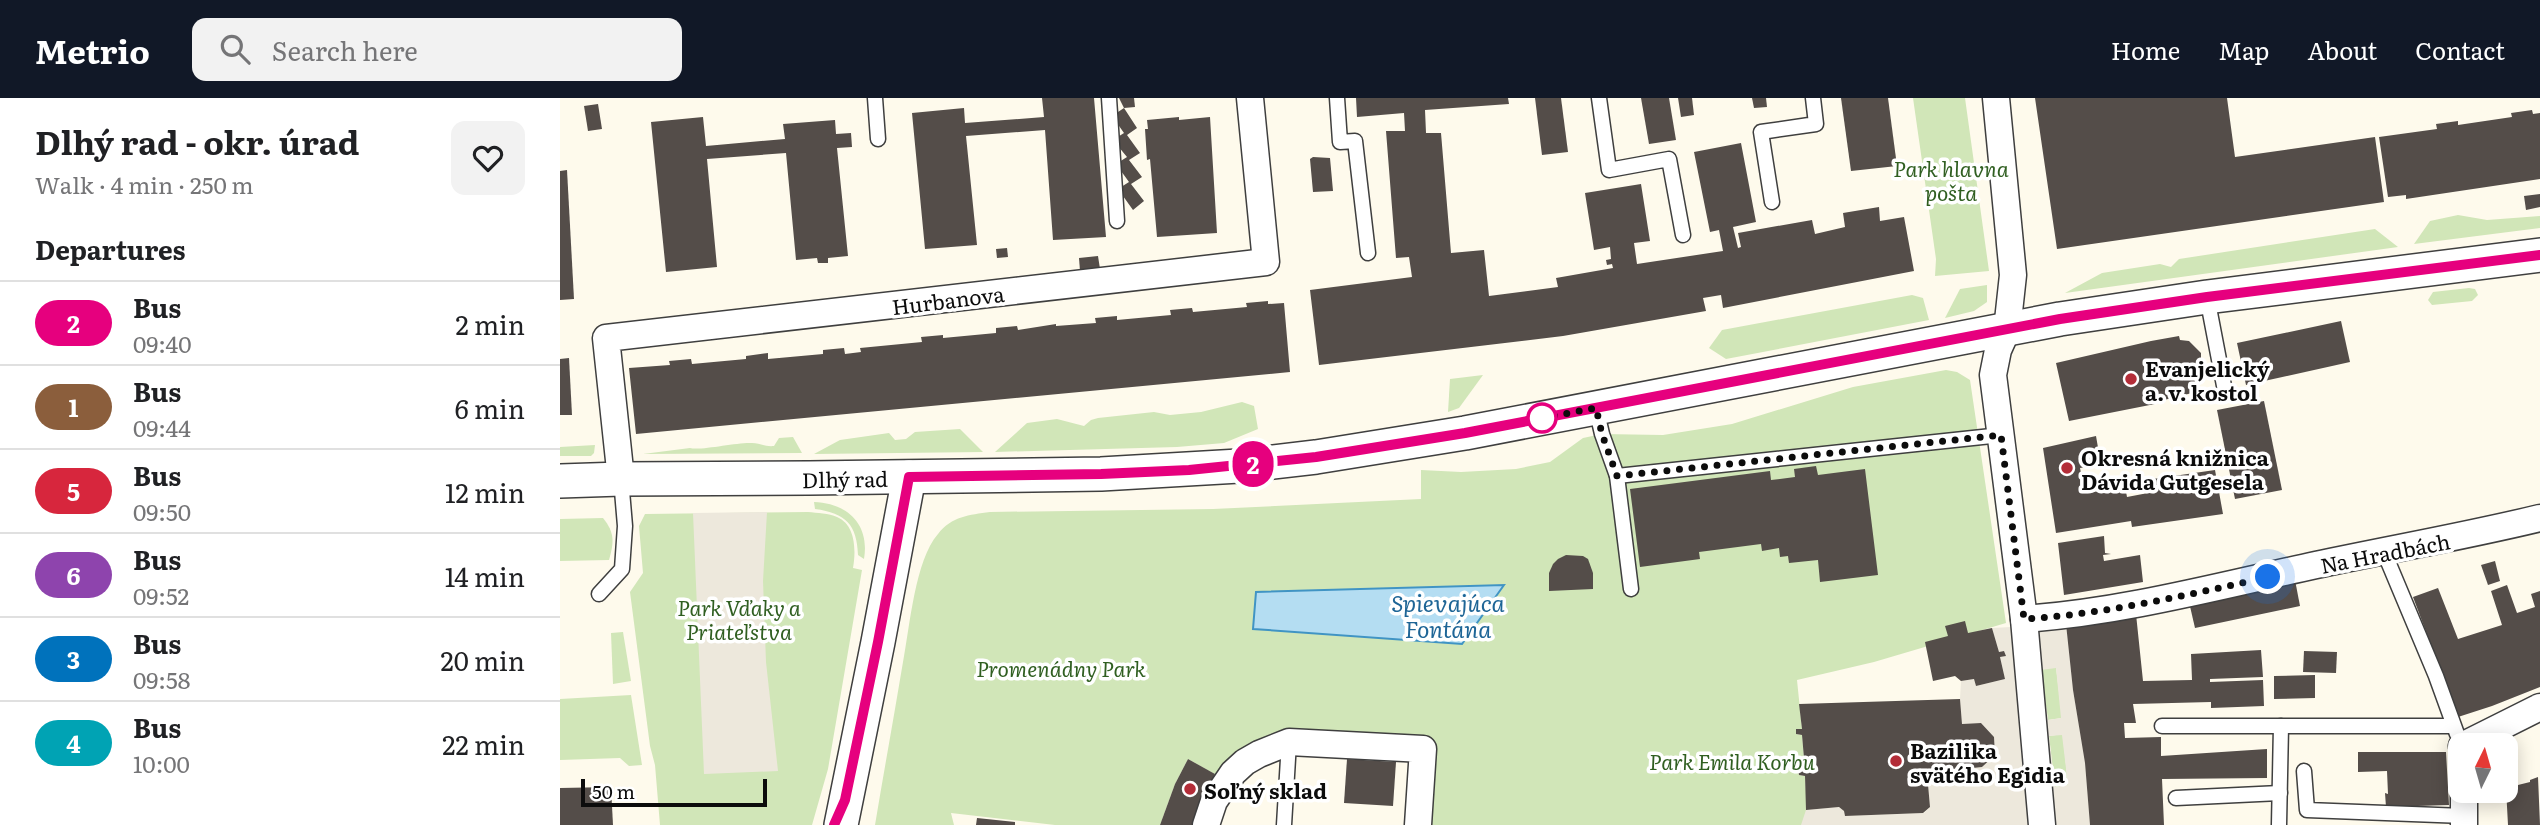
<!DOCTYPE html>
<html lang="en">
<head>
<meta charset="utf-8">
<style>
	:root { --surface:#fff; --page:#f2f2f2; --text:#202124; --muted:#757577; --line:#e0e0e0; --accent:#111827 }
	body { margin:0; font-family:Literata,serif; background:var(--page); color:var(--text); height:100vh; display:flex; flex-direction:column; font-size:26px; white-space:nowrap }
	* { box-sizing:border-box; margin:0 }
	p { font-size:23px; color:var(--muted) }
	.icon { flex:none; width:38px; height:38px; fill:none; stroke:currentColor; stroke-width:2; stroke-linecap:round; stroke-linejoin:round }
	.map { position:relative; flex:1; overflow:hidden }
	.sheet { display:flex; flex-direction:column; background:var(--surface); width:560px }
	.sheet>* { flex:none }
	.badge { padding:0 14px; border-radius:23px; font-size:24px; line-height:46px }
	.needle { width:46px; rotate:5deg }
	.tools { position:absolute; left:1888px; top:635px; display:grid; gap:14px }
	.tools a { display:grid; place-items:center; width:70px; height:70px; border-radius:14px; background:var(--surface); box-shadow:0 4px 18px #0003; font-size:35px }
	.scale { position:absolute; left:21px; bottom:18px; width:186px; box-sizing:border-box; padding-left:7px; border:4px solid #0c0c0c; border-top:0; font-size:19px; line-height:24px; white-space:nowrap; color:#0c0c0c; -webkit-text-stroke:5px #fff; paint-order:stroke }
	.you { position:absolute; width:35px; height:35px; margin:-18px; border:5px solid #fff; border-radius:50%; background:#1a73e8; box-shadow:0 0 0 10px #1a73e833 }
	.map>.badge { position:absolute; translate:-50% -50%; box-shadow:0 0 0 4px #fff }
	h2 { padding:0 35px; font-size:26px; line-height:63px }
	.round { display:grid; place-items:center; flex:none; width:74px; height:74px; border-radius:14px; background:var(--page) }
	.summary { display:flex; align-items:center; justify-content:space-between; height:119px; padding:0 35px }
	h1 { font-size:33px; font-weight:700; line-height:52px }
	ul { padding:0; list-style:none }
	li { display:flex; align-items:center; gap:21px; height:84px; padding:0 35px; border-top:2px solid var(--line) }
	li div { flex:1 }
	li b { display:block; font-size:26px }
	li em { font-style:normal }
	li .badge { min-width:77px; font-weight:700; text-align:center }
	header { display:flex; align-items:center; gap:42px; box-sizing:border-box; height:98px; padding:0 35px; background:var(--accent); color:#fff }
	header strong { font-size:33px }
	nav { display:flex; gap:38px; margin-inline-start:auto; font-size:24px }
	.search { width:490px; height:63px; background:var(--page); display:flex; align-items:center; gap:18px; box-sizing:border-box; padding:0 24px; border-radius:14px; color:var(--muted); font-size:26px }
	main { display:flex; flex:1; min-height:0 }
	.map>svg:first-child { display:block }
	.green { fill:#d1e6b8 }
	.plaza { fill:#ede8dc; fill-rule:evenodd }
	.water { fill:#b4ddf2; stroke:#4094c4; stroke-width:2 }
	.building { fill:#544d49 }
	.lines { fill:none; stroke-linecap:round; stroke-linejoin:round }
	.service-casing { stroke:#3f3f3f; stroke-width:17 }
	.minor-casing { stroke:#3f3f3f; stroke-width:29 }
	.tertiary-casing { stroke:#3f3f3f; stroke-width:36 }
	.service { stroke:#fff; stroke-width:14 }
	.minor { stroke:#fff; stroke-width:26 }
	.tertiary { stroke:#fff; stroke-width:33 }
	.line-casing { stroke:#fff; stroke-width:16 }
	.line { stroke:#e6007e; stroke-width:10 }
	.walk { stroke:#0c0c0c; stroke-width:7; stroke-dasharray:0 12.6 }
	.poi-dot { fill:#b32d38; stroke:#fff; stroke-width:2.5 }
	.stop-dot { fill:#fff; stroke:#e6007e; stroke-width:3.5 }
	.labels { text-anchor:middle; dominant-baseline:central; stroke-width:7; stroke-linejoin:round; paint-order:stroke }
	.park-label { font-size:21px; font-style:italic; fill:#305f21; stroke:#fff }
	.street-label { font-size:21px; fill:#0c0c0c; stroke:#fff }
	.poi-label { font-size:21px; font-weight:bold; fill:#0c0c0c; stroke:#fff; text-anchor:start }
	.water-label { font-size:23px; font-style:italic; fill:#1e6596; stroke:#fff }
</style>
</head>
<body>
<header>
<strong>Metrio</strong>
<div class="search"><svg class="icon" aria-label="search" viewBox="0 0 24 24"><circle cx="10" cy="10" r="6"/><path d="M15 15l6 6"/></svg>Search here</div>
<nav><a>Home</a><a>Map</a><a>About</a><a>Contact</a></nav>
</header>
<main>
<section class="sheet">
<div class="summary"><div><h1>Dlhý rad - okr. úrad</h1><p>Walk · 4 min · 250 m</p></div><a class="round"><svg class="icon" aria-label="heart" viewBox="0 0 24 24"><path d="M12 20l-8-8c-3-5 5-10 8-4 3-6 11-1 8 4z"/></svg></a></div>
<h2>Departures</h2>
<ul>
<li><span class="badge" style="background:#e6007e;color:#fff">2</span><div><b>Bus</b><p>09:40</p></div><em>2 min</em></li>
<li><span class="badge" style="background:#8b5e3c;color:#fff">1</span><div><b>Bus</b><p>09:44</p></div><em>6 min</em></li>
<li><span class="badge" style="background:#d7263d;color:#fff">5</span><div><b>Bus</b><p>09:50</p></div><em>12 min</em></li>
<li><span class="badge" style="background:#8e44ad;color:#fff">6</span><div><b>Bus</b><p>09:52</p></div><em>14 min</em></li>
<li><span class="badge" style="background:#0072bc;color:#fff">3</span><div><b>Bus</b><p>09:58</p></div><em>20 min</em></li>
<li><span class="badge" style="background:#00a3b4;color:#fff">4</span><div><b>Bus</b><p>10:00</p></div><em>22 min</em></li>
</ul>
</section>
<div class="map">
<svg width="1980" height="727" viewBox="0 0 1980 727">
	<rect width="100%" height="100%" fill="#fefaec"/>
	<g class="green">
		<path d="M1353,0H1405L1429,173L1375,178L1376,161Z"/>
		<path d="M1898,117L1927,122L1980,118V130L1854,146L1870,123Z"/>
		<path d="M1815,131L1838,149L1505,195L1542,175L1600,166L1611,169L1619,161Z"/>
		<path d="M1427,187V204L1414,213L1385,220L1400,191Z"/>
		<path d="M1909,190L1915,191L1918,197L1912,203L1872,207L1868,202L1873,194Z"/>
		<path d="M1352,197L1363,200L1369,222L1166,261L1149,250L1162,232Z"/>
		<path d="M1386,272L1397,274L1410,282L1446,525L1314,564L1237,582L1242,631L1236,632V636L1242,637L1245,672L1238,673L1239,677L1245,678L1248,727H858L863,651L729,644L667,683L628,661L615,686L600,727H495L391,715L394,727H315C324,673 334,618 343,564C350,528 355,462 378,436C392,418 409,417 430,414L653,411L861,401V372L901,374L956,371L990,364L1023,340L1042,336L1103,337L1172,326L1293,289Z"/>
		<path d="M923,277L899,310L888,314L890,281Z"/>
		<path d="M682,304L694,308L698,331L664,345L617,349L435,354L467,325L497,321L524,328L531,322L538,320L594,314L610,317L641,314Z"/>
		<path d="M400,331L423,354L254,356L280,342L329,335L335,342L346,341L355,334Z"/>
		<path d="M233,339L242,355L83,356L130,350C140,353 177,344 192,345C200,345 205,349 214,348L219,340Z"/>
		<path d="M35,347L34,355L31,358H0V349Z"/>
		<path d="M254,404C287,405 310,426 304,461L298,457C297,427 286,415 255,411Z"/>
		<path d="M248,414C257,415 269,415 277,419C296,427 296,453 293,470L302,472L268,671L252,727H100L95,667L90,648L70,494L83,475L79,428L85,416Z"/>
		<path d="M43,420C55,435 54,444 49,462L0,463V421Z"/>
		<path d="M63,534L71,583L53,586L51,535Z"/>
		<path d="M1496,569L1502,620L1488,622L1481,571Z"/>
		<path d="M71,597L82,667L69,668L60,660L0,662V601Z"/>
		<path d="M1503,636L1508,688L1495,689L1489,638Z"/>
	</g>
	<g class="plaza">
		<path d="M207,414L203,483L206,564L218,673L144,676L133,415Z"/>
		<path d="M1506,526L1513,592L1525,665L1530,727H1241L1246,712L1279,709L1284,713L1285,718L1364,715L1370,709L1367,675L1422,669L1435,657L1434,639L1421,625L1402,626L1400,601L1401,583L1414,581L1416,588L1445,581L1440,559L1446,558L1444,553L1439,554L1432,530ZM1496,570L1501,620L1488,622L1481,572ZM1502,637L1508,687L1495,689L1489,638Z"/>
	</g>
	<path class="water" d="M944,487L902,546L693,531L696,494Z"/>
	<g class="building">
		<path d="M482,0H534L546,139L493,142L485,32L406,38L417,147L365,151L352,15L404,10L405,25L484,19Z"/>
		<path d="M559,0H574L575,9L564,10Z"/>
		<path d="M796,0H948L949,6L865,12L866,35H881L891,155L924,152L929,198L998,189L996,180L1053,170L1052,166L1047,167L1046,162L1051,161L1050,149L1034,152L1025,95L1081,86L1090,143L1074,145L1077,166L1163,153L1159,132L1150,134L1134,54L1181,45L1196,124L1173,129L1178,150L1181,149L1178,135L1252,122L1255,136L1285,129L1283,115L1319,109L1320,123L1344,119L1354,173L1163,210L1161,197L1143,200L1146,213L1003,238L759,267L750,192L852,179L849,159L836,160L826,33H845L844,15L797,19Z"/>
		<path d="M975,0H1001L1008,54L982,57Z"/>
		<path d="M1081,0H1109L1116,42L1089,46Z"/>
		<path d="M1118,0H1132L1134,17L1121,19Z"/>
		<path d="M1192,0H1206L1207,9L1194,10Z"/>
		<path d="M1281,0H1328L1337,68L1291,73Z"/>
		<path d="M1475,0H1667L1675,59L1815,39L1824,104L1497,151Z"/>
		<path d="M38,6L42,31L28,33L24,8Z"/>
		<path d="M564,10L577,30L567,37L580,55L569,62L582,79L571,86L584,103L573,112L558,91L569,84L556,66L567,59L553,42L564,35L552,18Z"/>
		<path d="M1972,12L1973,16L1980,15V81L1846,101V97L1828,99L1819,39L1877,31L1876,26L1898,23V27L1952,19L1951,15Z"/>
		<path d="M143,19L146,48L225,41L223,26L275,22L276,36L291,35L292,49L277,50L288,158L268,160V165H258L257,160L236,162L226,55L147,61L157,169L106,174L91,24Z"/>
		<path d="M619,19V22L650,19L657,135L597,139L590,61L587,62L585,31H588L587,22Z"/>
		<path d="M753,59L770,60L773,93L753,94L750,61Z"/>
		<path d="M7,72L14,201L0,202V73Z"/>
		<path d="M1980,96V109L1966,112L1964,98Z"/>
		<path d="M447,150L448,159L437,160L436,151Z"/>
		<path d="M538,158L540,171L520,173L519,160Z"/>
		<path d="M708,203V206L724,205L730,274L76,336L69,270L110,267L109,263L131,261L132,266L186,261V258L208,255V261L263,256V252L284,250L285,256L301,254L300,250L362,244L361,239L383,237V240L436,235V230L457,228L458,232L496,226V228L536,225L535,220L557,218V222L611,217L610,212L632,210L633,214L687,209L686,205Z"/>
		<path d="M1781,223L1790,264L1686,287L1677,245Z"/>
		<path d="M1619,238L1620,242L1629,243L1641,255V283L1632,295L1604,302L1605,304L1509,323L1496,265L1591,243Z"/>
		<path d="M9,260L12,317H0V261Z"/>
		<path d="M1704,303L1722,392L1675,401L1657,312Z"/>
		<path d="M1536,338L1541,367L1520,370L1522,380L1530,379L1533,394L1543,392L1542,386L1564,383L1567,399L1588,395L1586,382L1655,372L1663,416L1572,429L1571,423L1496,435L1483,350Z"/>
		<path d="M1256,368L1258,377L1305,371L1318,477L1260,484L1258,462L1229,465L1228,458L1220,459L1219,450L1202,453L1201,446L1139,454L1140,461L1080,469L1070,391L1210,373L1211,382L1235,379L1234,371Z"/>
		<path d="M1544,438L1545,455L1551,456L1543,457L1544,463L1580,457L1583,484L1504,497L1498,445Z"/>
		<path d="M1006,457L1023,458L1028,461L1033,475V491L989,493V475L993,466L998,461Z"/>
		<path d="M1935,463L1940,483L1928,487L1921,467Z"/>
		<path d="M1735,482L1740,508L1635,530L1629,504Z"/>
		<path d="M1947,487L1957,515L1975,509L1971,496L1980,493V589L1932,608L1898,619L1853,499L1878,490L1898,541L1942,527L1931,493Z"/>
		<path d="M1576,516L1583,583L1632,582L1631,556L1701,552L1703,579L1650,581V584L1703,582L1704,608L1651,610V604L1573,606L1576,625H1564L1565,640L1601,639V658L1707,651V680L1602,681L1604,727H1530L1525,665L1513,592L1506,526Z"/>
		<path d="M1405,523L1408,535L1432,530L1439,554L1444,553L1446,558L1440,559L1445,581L1416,588L1414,581L1401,583L1395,578L1373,583L1365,544L1388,538L1385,528Z"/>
		<path d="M1744,553L1777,554L1776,575L1743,574Z"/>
		<path d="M1755,577V600L1714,601V578Z"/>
		<path d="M1400,601L1402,626L1421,625L1434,639L1435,657L1422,669L1367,675L1370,709L1363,715L1285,718L1284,713L1279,709L1246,712L1245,678L1239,677L1238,672H1245L1242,637L1236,636V631H1242L1239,606Z"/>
		<path d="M1798,654H1886L1889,707L1826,709L1825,695L1828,696L1827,673L1798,674Z"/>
		<path d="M628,661L655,676L633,727H600L615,686Z"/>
		<path d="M787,661L836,664L833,708L784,705Z"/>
		<path d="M1978,679L1980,727H1948L1946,690L1970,684V682Z"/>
		<path d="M51,689L53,727H0V690Z"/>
		<path d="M417,720L455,724V727H416Z"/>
	</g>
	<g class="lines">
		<defs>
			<g id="service">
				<path d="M315,0L318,41"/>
				<path d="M549,0L557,123"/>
				<path d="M777,0L780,44L795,43L808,155"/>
				<path d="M1039,0L1049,72L1109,61L1123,137"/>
				<path d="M1212,104L1201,34L1256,26L1253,0"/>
				<path d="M1647,199L1665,293"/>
				<path d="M1036,310L1042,336L1057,378L1071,491"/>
				<path d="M1057,378L1441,337"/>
				<path d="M1824,454L1876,578L1897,636"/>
				<path d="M39,496L62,471L65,428L61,381"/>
				<path d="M1602,628H1893"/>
				<path d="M1744,673L1747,712L1904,718"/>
				<path d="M1616,700L1720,695"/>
				<path d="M724,727L729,644"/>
				<path d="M1719,727L1721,628"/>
			</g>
			<g id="minor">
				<path d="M1436,0L1453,177L1447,232L1438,252L1433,277L1464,521L1482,727"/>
				<path d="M61,381L46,240L706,164L690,0"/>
				<path d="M1464,521C1563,514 1659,488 1756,467C1831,451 1906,438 1980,420"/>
				<path d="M1902,648L1980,609"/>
				<path d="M1904,693V727"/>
				<path d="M646,727L654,703L673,675L685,664L699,656L729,644L863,651L858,727"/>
			</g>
			<g id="tertiary">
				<path d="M0,383L61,381L249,380L541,376L679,368L756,359L905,335L1500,221L1647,199L1980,157"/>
				<path d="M281,727L318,544L349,379"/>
			</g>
		</defs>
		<use href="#service" class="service-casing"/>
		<use href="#minor" class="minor-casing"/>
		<use href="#tertiary" class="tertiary-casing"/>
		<use href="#service" class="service"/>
		<use href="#minor" class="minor"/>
		<use href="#tertiary" class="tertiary"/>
	</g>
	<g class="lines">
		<defs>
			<path id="line" d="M274,727L285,702L318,544L349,379L541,376L629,372L756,359L905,335L1500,221L1647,199L1980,157"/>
		</defs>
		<use href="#line" class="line-casing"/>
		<use href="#line" class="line"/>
		<path class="walk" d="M982,320L1036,310L1042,336L1057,378L1441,337L1464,521C1546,516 1628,497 1708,479"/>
	</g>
	<g class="poi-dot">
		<circle cx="1571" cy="281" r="7"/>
		<circle cx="1507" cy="370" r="7"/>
		<circle cx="1336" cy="663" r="7"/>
		<circle cx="630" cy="691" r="7"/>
	</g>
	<circle class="stop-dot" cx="982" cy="320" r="14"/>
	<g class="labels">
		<g class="park-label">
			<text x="1391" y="69">Park hlavna<tspan x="1391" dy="24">pošta</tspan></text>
			<text x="179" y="508">Park Vďaky a<tspan x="179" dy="24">Priateľstva</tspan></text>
			<text x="501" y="569">Promenádny Park</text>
			<text x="1172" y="662">Park Emila Korbu</text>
		</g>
		<g class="street-label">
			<text transform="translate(388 201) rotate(-7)">Hurbanova</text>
			<text transform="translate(285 380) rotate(-1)">Dlhý rad</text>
			<text transform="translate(1825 454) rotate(-11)">Na Hradbách</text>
		</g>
		<g class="poi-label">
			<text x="1585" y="269">Evanjelický<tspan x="1585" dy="24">a. v. kostol</tspan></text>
			<text x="1521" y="358">Okresná knižnica<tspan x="1521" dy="24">Dávida Gutgesela</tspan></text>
			<text x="1350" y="651">Bazilika<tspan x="1350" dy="24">svätého Egidia</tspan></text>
			<text x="644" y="691">Soľný sklad</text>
		</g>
		<g class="water-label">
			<text x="888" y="504">Spievajúca<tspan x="888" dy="26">Fontána</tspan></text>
		</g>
	</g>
</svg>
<div class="tools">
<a><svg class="needle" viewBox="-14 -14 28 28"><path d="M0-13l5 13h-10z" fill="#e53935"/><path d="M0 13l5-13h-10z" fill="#757577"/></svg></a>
</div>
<div class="scale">50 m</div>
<div class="you" style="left:1708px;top:479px"></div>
<b class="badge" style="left:693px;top:366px;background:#e6007e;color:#fff">2</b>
</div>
</main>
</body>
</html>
